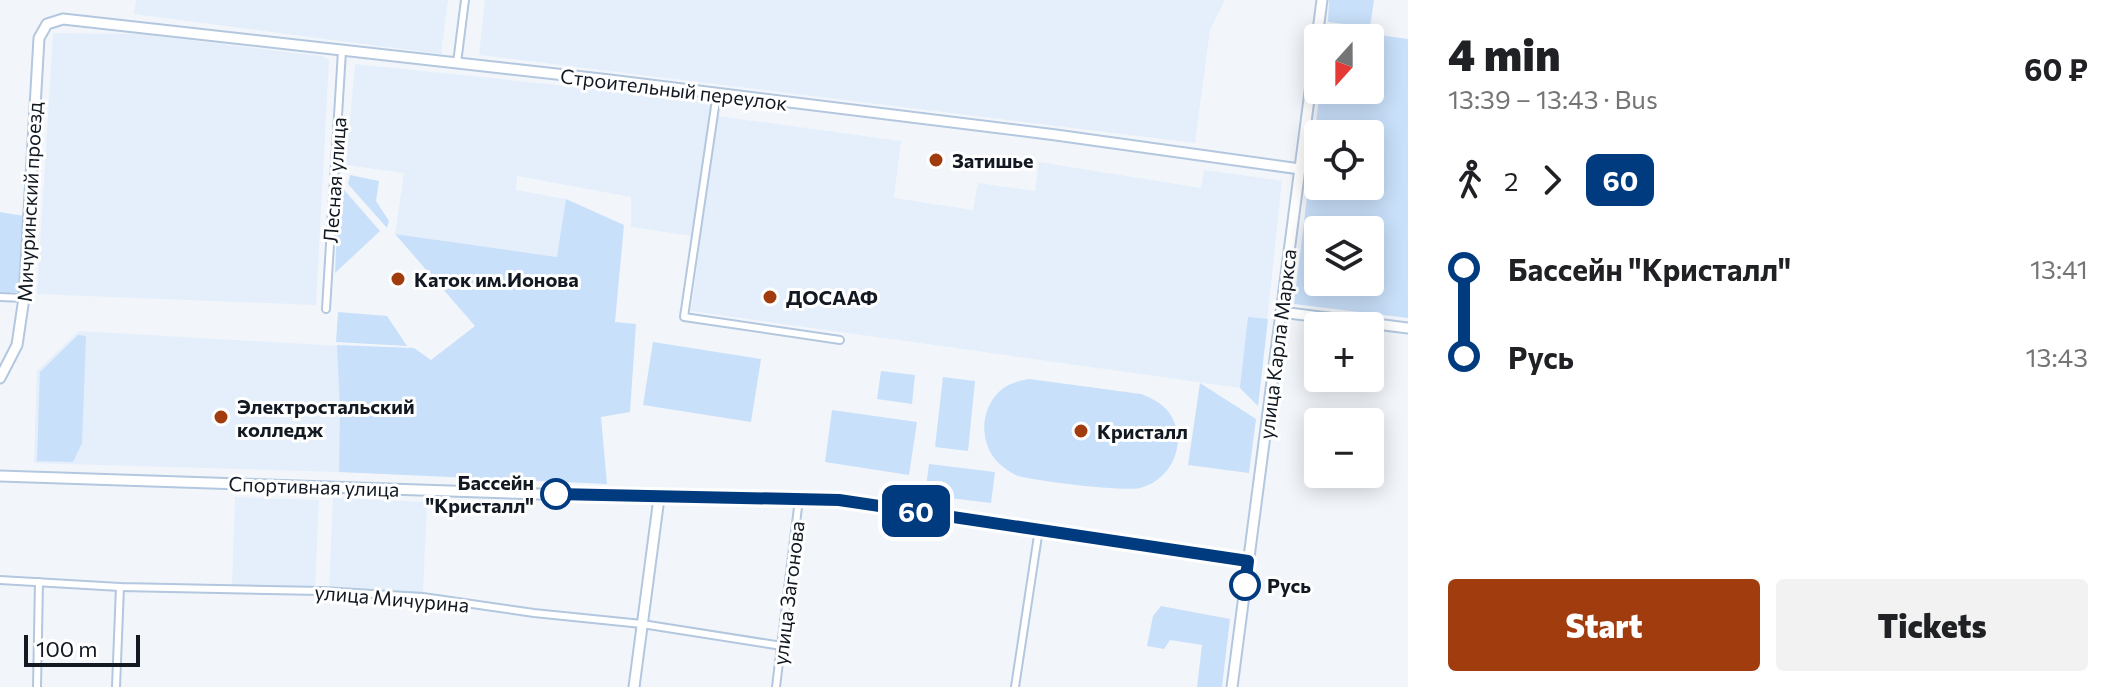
<!DOCTYPE html>
<html lang="en">
<head>
<meta charset="utf-8">
<style>
	:root { --surface:#fff; --page:#f2f2f2; --text:#202124; --muted:#757577; --accent:#a13c0e }
	body { margin:0; font-family:Commissioner,sans-serif; background:var(--page); color:var(--text); height:100vh; display:flex; flex-direction:column; font-size:30px; white-space:nowrap }
	* { box-sizing:border-box; margin:0 }
	p { font-size:26px; color:var(--muted) }
	.icon { flex:none; width:44px; height:44px; fill:none; stroke:currentColor; stroke-width:2; stroke-linecap:round; stroke-linejoin:round }
	.map { position:relative; flex:1; overflow:hidden }
	.panel { display:flex; flex-direction:column; background:var(--surface); width:720px }
	.panel>* { flex:none }
	.badge { padding:0 16px; border-radius:12px; font-size:28px; line-height:52px }
	.needle { width:52px; rotate:201deg }
	.fabs { position:absolute; left:1304px; top:24px; display:grid; gap:16px }
	.fabs a { display:grid; place-items:center; width:80px; height:80px; border-radius:8px; background:var(--surface); box-shadow:0 4px 20px #0003; font-size:40px }
	.scale { position:absolute; left:24px; bottom:20px; width:116px; box-sizing:border-box; padding-left:8px; border:4px solid #121922; border-top:0; font-size:22px; line-height:28px; white-space:nowrap; color:#121922; -webkit-text-stroke:6px #fff; paint-order:stroke }
	.map>.badge { position:absolute; translate:-50% -50%; box-shadow:0 0 0 4px #fff }
	.legs { display:flex; align-items:center; gap:12px; height:88px; padding:0 40px; font-size:26px }
	.legs p { margin-inline-start:auto }
	.head { display:flex; align-items:center; justify-content:space-between; height:136px; padding:0 40px }
	h1 { font-size:44px; font-weight:800; line-height:60px }
	.action { display:flex; gap:16px; margin-top:auto; padding:16px 40px }
	.action a { flex:1; height:92px; border-radius:8px; background:var(--accent); color:#fff; font-size:32px; font-weight:800; line-height:92px; text-align:center }
	.action a+a { background:var(--page); color:var(--text) }
	ul { padding:0 40px; list-style:none }
	li { display:flex; align-items:center; gap:28px; height:88px; font-size:30px }
	li i { display:grid; place-items:center; width:12px; height:100%; margin:0 10px; background:currentColor }
	li i::after { content:''; width:20px; height:20px; margin:-10px; border:6px solid; border-radius:50%; background:var(--surface) }
	li p { margin-inline-start:auto }
	li:first-child i { background:linear-gradient(#0000 50%,currentColor 0) }
	li:last-child i { background:linear-gradient(currentColor 50%,#0000 0) }
	main { display:flex; flex:1; min-height:0 }
	.map>svg:first-child { display:block }
	.built { fill:#e4effb }
	.green { fill:#c9e0fa; fill-rule:evenodd }
	.lines { fill:none; stroke-linecap:round; stroke-linejoin:round }
	.street-casing { stroke:#b3c7df; stroke-width:10 }
	.secondary-casing { stroke:#b3c7df; stroke-width:13 }
	.street { stroke:#fff; stroke-width:6 }
	.secondary { stroke:#fff; stroke-width:9 }
	.line-1-casing { stroke:#fff; stroke-width:18 }
	.line-1 { stroke:#003b80; stroke-width:12 }
	.poi-dot { fill:#a13c0e; stroke:#fff; stroke-width:3 }
	.stop-1-dot { fill:#fff; stroke:#003b80; stroke-width:4 }
	.labels { text-anchor:middle; dominant-baseline:central; stroke-width:6; stroke-linejoin:round; paint-order:stroke }
	.street-label { font-size:20px; fill:#121922; stroke:#fff }
	.poi-label { font-size:20px; font-weight:bold; fill:#121922; stroke:#fff; text-anchor:start }
	.stop-label { font-size:20px; font-weight:bold; fill:#121922; stroke:#fff; text-anchor:end }
</style>
</head>
<body>
<main>
<div class="map">
<svg width="1408" height="687" viewBox="0 0 1408 687">
	<rect width="100%" height="100%" fill="#f2f6fb"/>
	<g class="built">
		<path d="M136,0H448L441,54L134,14Z"/>
		<path d="M485,0H1225L1210,30L1195,143L479,55Z"/>
		<path d="M53,33L139,34L321,56L329,60L316,305L37,294Z"/>
		<path d="M355,64L711,101L693,236L631,227V197L517,176L516,190L566,199L558,257L395,234L404,173L346,165Z"/>
		<path d="M717,116L901,141L894,198L973,210L978,183L1035,191L1039,162L1201,188L1204,170L1282,181L1258,406L1240,388L691,311Z"/>
		<path d="M79,331L411,350L404,474L34,463L37,371Z"/>
		<path d="M235,497L319,500L315,589L232,586Z"/>
		<path d="M333,498L427,502L423,595L329,590Z"/>
	</g>
	<g class="green">
		<path d="M1329,0H1374L1370,27L1328,22Z"/>
		<path d="M1327,28L1408,39V318L1294,304L1320,90H1370V38H1326ZM1318,134H1370V186H1318ZM1318,230H1370V282H1318Z"/>
		<path d="M350,175L379,181L376,201L389,221L387,228L348,184Z"/>
		<path d="M339,184L380,231L335,273Z"/>
		<path d="M566,199L624,225L615,322L636,324L630,412L601,417L607,484L339,472L340,409L337,345L414,348L431,360L475,326L395,234L557,257Z"/>
		<path d="M0,212L24,216L20,292L0,293Z"/>
		<path d="M338,312L387,316L407,346L336,342Z"/>
		<path d="M1248,317L1268,319L1258,406L1240,388Z"/>
		<path d="M78,335L86,336L82,443L73,462L37,461L40,372Z"/>
		<path d="M653,342L761,359L751,422L643,405Z"/>
		<path d="M881,371L915,375L912,404L877,399Z"/>
		<path d="M943,377L975,381L968,451L935,447Z"/>
		<path d="M1029,379L1141,394C1151,398 1160,402 1167,410C1190,438 1174,479 1140,488C1125,492 1036,481 1018,476C1013,474 1007,470 1002,466C979,448 978,410 1001,390C1009,383 1019,381 1029,379Z"/>
		<path d="M1200,383L1256,419L1249,473L1188,465Z"/>
		<path d="M832,410L917,422L909,475L825,462Z"/>
		<path d="M929,464L995,472L991,503L925,495Z"/>
		<path d="M1161,606L1230,619L1222,687H1197L1202,645L1170,640L1164,649L1147,646L1153,616Z"/>
	</g>
	<g class="lines">
		<defs>
			<g id="street">
				<path d="M457,63L465,0"/>
				<path d="M717,93L684,317L840,340"/>
				<path d="M0,297L24,298"/>
				<path d="M326,309L342,51"/>
				<path d="M0,580L120,587L322,591L423,597L534,613L642,624L782,646"/>
				<path d="M37,687L39,582"/>
				<path d="M116,687L120,587"/>
				<path d="M776,687L799,499"/>
				<path d="M1015,687L1039,529"/>
			</g>
			<g id="secondary">
				<path d="M1281,312L1408,328"/>
				<path d="M0,378L17,345L24,298L39,38L47,24L63,19L610,80L1056,135L1300,169"/>
				<path d="M0,476L659,498L839,500L1248,561"/>
				<path d="M634,687L659,498"/>
				<path d="M1232,687L1322,0"/>
			</g>
		</defs>
		<use href="#street" class="street-casing"/>
		<use href="#secondary" class="secondary-casing"/>
		<use href="#street" class="street"/>
		<use href="#secondary" class="secondary"/>
	</g>
	<g class="lines">
		<defs>
			<path id="line-1" d="M556,494L839,500L1248,561L1245,585"/>
		</defs>
		<use href="#line-1" class="line-1-casing"/>
		<use href="#line-1" class="line-1"/>
	</g>
	<g class="poi-dot">
		<circle cx="936" cy="160" r="8"/>
		<circle cx="398" cy="279" r="8"/>
		<circle cx="770" cy="297" r="8"/>
		<circle cx="221" cy="417" r="8"/>
		<circle cx="1081" cy="431" r="8"/>
	</g>
	<g class="stop-1-dot">
		<circle cx="556" cy="494" r="14"/>
		<circle cx="1245" cy="585" r="14"/>
	</g>
	<g class="labels">
		<g class="street-label">
			<text transform="translate(674 89) rotate(7)">Строительный переулок</text>
			<text transform="translate(334 180) rotate(-86)">Лесная улица</text>
			<text transform="translate(29 202) rotate(-87)">Мичуринский проезд</text>
			<text transform="translate(1277 344) rotate(-83)">улица Карла Маркса</text>
			<text transform="translate(314 486) rotate(2)">Спортивная улица</text>
			<text transform="translate(788 593) rotate(-83)">улица Загонова</text>
			<text transform="translate(392 598) rotate(5)">улица Мичурина</text>
		</g>
		<g class="poi-label">
			<text x="952" y="160">Затишье</text>
			<text x="414" y="279">Каток им.Ионова</text>
			<text x="786" y="297">ДОСААФ</text>
			<text x="237" y="406">Электростальский<tspan x="237" dy="23">колледж</tspan></text>
			<text x="1097" y="431">Кристалл</text>
		</g>
		<g class="stop-label">
			<text x="534" y="482">Бассейн<tspan x="534" dy="23">"Кристалл"</tspan></text>
			<text x="1267" y="585" text-anchor="start">Русь</text>
		</g>
	</g>
</svg>
<div class="fabs">
<a><svg class="needle" viewBox="-14 -14 28 28"><path d="M0-13l5 13h-10z" fill="#e53935"/><path d="M0 13l5-13h-10z" fill="#757577"/></svg></a>
<a><svg class="icon" aria-label="locate" viewBox="0 0 24 24"><circle cx="12" cy="12" r="6"/><path d="M12 2v4M12 18v4M2 12h4M18 12h4"/></svg></a>
<a><svg class="icon" aria-label="layers" viewBox="0 0 24 24"><path d="M12 4l9 5-9 5-9-5zM3 14l9 5 9-5"/></svg></a>
<a>+</a>
<a>−</a>
</div>
<div class="scale">100 m</div>
<b class="badge" style="left:916px;top:511px;background:#003b80;color:#fff">60</b>
</div>
<section class="panel">
<div class="head"><div><h1>4 min</h1><p>13:39 – 13:43 · Bus</p></div><b>60 ₽</b></div>
<div class="legs"><svg class="icon" aria-label="walk" viewBox="0 0 24 24"><circle cx="13" cy="4" r="2"/><path d="M13 8l-2 6 4 7M11 14l-3 7M7 12l3-4h3l4 4"/></svg>2<svg class="icon" aria-label="forward" viewBox="0 0 24 24"><path d="M9 5l7 7-7 7"/></svg><b class="badge" style="background:#003b80;color:#fff">60</b></div>
<ul>
<li><i style="color:#003b80"></i><b>Бассейн &quot;Кристалл&quot;</b><p>13:41</p></li>
<li><i style="color:#003b80"></i><b>Русь</b><p>13:43</p></li>
</ul>
<div class="action"><a>Start</a><a>Tickets</a></div>
</section>
</main>
</body>
</html>
